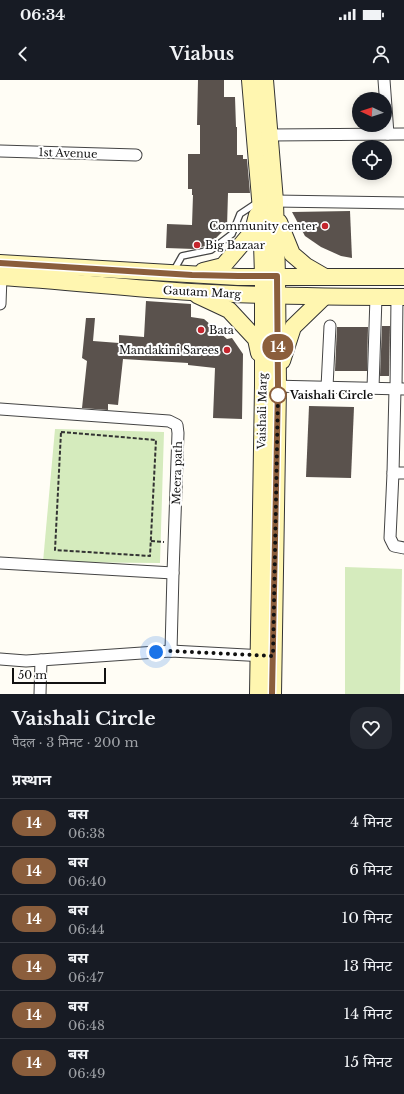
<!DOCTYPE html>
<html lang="hi">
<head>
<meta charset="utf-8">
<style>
	:root { --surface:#171b24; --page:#242831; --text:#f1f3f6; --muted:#9ea1a6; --line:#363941 }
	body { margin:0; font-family:"Libre Baskerville","Noto Sans Devanagari",serif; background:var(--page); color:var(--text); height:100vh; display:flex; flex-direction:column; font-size:15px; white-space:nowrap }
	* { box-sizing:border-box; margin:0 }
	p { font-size:13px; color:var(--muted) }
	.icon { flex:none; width:22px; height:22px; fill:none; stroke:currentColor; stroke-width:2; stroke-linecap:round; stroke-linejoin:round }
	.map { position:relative; height:614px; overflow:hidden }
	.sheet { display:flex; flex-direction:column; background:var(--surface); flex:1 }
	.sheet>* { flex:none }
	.badge { padding:0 8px; border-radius:13px; font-size:14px; line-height:26px }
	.needle { width:26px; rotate:274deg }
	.buttons { position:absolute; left:352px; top:12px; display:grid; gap:8px }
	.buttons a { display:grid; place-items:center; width:40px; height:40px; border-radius:50%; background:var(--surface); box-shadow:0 2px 10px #0003; font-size:20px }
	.scale { position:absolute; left:12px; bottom:10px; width:94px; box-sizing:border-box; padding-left:4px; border:2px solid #111; border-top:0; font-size:11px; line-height:14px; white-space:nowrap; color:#111; -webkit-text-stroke:3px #fff; paint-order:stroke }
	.you { position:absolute; width:20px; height:20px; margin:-10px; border:3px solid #fff; border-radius:50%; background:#1a73e8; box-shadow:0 0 0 6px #1a73e833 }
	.map>.badge { position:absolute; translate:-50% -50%; box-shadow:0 0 0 2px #fff }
	h2 { padding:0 12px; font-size:15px; line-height:36px }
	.round { display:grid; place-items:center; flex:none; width:42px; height:42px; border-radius:16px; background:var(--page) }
	.overview { display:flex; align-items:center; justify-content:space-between; height:68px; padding:0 12px }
	h1 { font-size:19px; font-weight:700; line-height:30px }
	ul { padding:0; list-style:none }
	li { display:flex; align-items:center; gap:12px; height:48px; padding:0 12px; border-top:1px solid var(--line) }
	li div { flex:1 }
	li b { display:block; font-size:15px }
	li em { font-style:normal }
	li .badge { min-width:44px; font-weight:700; text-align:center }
	.status { display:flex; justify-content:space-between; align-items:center; height:28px; padding:0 20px; background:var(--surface); direction:ltr }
	.status svg { height:11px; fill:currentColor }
	header { display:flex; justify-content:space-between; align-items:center; height:52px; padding:0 12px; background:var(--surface); font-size:18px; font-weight:700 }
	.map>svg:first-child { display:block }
	.green { fill:#d5ebbd }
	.building { fill:#5a524d }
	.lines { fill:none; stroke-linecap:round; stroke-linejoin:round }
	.lane-casing { stroke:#444; stroke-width:8 }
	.street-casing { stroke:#444; stroke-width:13 }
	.secondary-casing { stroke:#333; stroke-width:18 }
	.path { stroke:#333; stroke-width:2; stroke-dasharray:4 2; stroke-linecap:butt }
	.lane { stroke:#fff; stroke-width:5.5 }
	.street { stroke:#fff; stroke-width:11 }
	.secondary { stroke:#fff6b0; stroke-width:16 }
	.line-casing { stroke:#fff; stroke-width:9 }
	.line { stroke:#8b5e3c; stroke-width:6 }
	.walk { stroke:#111; stroke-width:4; stroke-dasharray:0 7.2 }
	.poi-dot { fill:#c4262e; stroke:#fff; stroke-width:1.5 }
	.stop-dot { fill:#fff; stroke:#8b5e3c; stroke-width:2 }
	.labels { text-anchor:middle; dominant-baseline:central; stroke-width:4; stroke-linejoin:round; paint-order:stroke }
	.street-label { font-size:11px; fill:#111; stroke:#fff }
	.poi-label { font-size:11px; fill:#111; stroke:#fff; text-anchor:end }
	.stop-label { font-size:11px; font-weight:bold; fill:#111; stroke:#fff; text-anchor:start }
</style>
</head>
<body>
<div class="status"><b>06:34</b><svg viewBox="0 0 49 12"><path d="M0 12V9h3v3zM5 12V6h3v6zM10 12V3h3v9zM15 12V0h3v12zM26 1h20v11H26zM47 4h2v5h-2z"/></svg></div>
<header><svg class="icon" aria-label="back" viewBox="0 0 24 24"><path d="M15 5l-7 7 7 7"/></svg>Viabus<svg class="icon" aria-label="person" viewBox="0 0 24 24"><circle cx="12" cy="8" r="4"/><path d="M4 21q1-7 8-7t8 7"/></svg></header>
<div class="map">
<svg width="404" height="614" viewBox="0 0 404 614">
	<rect width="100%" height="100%" fill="#fffdf5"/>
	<g class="green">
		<path d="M55,349L164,352L160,483L43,482Z"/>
		<path d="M345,487L402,489L400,614H345Z"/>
	</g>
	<g class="building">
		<path d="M198,0H224V17H235L236,47H237V75H243V79H247L250,113H228L227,147L209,165L194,169L166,168L167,144L192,145L193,115H192V109H188V74H200V45H197Z"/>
		<path d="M350,131L352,178L341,176L321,167L305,156L292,132Z"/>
		<path d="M146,221L191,224V237L204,239L227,259L232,258L243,274L242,339L213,338L215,288L188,285V283L123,279L118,325L108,324V330L82,328L87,281L82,278L86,238H95L93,261L119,263V255L144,257Z"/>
		<path d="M382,246H390L389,296H380Z"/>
		<path d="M337,247H368L367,291H335Z"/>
		<path d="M309,326L354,327L351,398L306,397Z"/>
	</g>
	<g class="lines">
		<defs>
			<path id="lane" d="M173,192L182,176L211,170L232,154L240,134L258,122"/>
			<g id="street">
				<path d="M384,0L388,54"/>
				<path d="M270,55L404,54"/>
				<path d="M0,71L136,75"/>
				<path d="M275,121L404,123"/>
				<path d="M0,224L1,197"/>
				<path d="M271,306L404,309"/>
				<path d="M327,307L330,246"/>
				<path d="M373,308L376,217"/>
				<path d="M395,309L393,393L390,458L394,466L404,468"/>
				<path d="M396,309L397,217"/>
				<path d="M0,329L169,341L177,345L178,353L173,493L171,571"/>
				<path d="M393,393H404"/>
				<path d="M0,483L173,493"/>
				<path d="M0,579L26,581L171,571L265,576"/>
				<path d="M40,614L41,580"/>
			</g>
			<g id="secondary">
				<path d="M250,0L261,130L263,196V306L258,614"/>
				<path d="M265,0L275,121L277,196L278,306L273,614"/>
				<path d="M279,142L292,174L306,186L325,197"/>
				<path d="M0,183L238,197H404"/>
				<path d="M203,191L223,186L253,151L257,135"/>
				<path d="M0,197C64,201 127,208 191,212C262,216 333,217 404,217"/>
				<path d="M197,215L229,230L256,259L259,273"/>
				<path d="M282,281L293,247L324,217"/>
			</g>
		</defs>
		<use href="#lane" class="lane-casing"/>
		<use href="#street" class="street-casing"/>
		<use href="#secondary" class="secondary-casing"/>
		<g class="path">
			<path d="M61,352L156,360L150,476L55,470Z"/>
			<path d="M151,461L164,462"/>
		</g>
		<use href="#lane" class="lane"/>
		<use href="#street" class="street"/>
		<use href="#secondary" class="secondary"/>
	</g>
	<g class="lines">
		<defs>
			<path id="line" d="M0,183L192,195L238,196H277L278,306L272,614"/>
		</defs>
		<use href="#line" class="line-casing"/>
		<use href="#line" class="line"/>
		<path class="walk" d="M156,572L171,571L273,576L278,315"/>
	</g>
	<g class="poi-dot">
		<circle cx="325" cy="146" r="4"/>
		<circle cx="197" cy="165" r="4"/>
		<circle cx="201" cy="250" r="4"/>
		<circle cx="227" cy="270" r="4"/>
	</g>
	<circle class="stop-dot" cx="278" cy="315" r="8"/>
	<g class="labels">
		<g class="street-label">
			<text transform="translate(68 73) rotate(2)">1st Avenue</text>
			<text transform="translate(202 212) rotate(3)">Gautam Marg</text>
			<text transform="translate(262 331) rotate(-89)">Vaishali Marg</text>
			<text transform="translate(177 393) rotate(-88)">Meera path</text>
		</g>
		<g class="poi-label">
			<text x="317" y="146">Community center</text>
			<text x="205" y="165" text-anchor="start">Big Bazaar</text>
			<text x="209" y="250" text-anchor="start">Bata</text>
			<text x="219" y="270">Mandakini Sarees</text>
		</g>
		<g class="stop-label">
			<text x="290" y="315">Vaishali Circle</text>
		</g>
	</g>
</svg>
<div class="buttons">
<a><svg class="needle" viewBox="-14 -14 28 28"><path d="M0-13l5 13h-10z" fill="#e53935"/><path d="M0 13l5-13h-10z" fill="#9ea1a6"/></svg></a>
<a><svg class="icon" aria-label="locate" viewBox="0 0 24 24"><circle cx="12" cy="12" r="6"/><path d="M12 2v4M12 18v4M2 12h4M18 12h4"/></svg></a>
</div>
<div class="scale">50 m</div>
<div class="you" style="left:156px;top:572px"></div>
<b class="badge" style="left:278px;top:267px;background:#8b5e3c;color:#fff">14</b>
</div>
<section class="sheet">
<div class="overview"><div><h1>Vaishali Circle</h1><p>पैदल · 3 मिनट · 200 m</p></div><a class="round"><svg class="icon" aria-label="heart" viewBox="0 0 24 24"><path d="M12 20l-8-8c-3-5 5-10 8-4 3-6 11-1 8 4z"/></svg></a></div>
<h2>प्रस्थान</h2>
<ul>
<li><span class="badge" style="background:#8b5e3c;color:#fff">14</span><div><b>बस</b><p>06:38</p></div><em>4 मिनट</em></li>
<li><span class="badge" style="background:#8b5e3c;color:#fff">14</span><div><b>बस</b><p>06:40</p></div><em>6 मिनट</em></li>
<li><span class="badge" style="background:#8b5e3c;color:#fff">14</span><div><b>बस</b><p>06:44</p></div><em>10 मिनट</em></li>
<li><span class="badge" style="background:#8b5e3c;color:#fff">14</span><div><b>बस</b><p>06:47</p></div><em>13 मिनट</em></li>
<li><span class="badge" style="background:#8b5e3c;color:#fff">14</span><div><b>बस</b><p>06:48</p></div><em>14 मिनट</em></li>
<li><span class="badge" style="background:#8b5e3c;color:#fff">14</span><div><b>बस</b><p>06:49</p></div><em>15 मिनट</em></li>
</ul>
</section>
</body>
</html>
